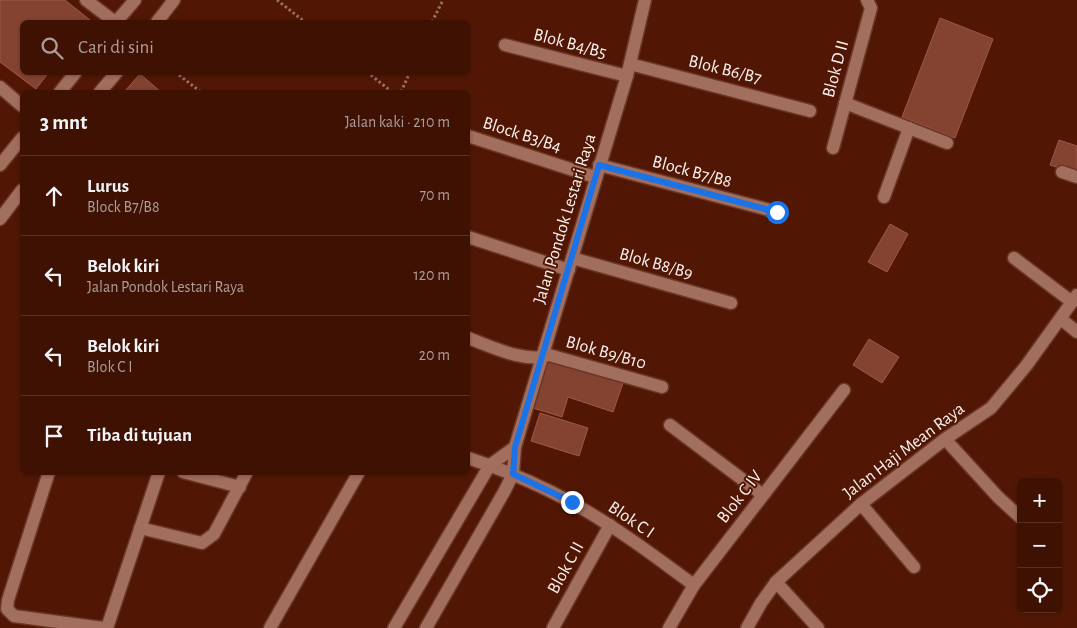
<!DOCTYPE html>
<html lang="id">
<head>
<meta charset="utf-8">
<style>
  body { margin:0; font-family:"Alegreya Sans",sans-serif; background:#491f12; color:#f1f3f6 }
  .controls { position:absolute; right:15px; bottom:15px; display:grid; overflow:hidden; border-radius:8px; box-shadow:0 1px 4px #0004 }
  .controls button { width:45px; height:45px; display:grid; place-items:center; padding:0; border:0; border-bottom:1px solid #573125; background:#3e1103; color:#f1f3f6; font:25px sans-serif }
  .stop { position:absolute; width:15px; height:15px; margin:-11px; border:4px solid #1a73e8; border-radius:50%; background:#fff }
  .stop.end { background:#1a73e8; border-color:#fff; box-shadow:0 1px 5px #0008 }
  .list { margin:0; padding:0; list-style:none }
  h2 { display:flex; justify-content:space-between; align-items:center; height:65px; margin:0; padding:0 20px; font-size:21px }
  h2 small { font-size:16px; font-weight:400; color:#ad9d9a }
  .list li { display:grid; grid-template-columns:32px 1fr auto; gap:15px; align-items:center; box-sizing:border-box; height:80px; padding:0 20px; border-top:1px solid #573125 }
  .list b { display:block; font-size:19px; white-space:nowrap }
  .list p { margin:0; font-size:16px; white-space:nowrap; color:#ad9d9a }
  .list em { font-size:16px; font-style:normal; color:#ad9d9a }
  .icon { flex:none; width:28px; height:28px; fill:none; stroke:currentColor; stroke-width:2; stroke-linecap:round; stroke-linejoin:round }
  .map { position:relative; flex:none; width:1077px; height:628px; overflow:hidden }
  .search { position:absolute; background:#3e1103; box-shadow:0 1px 4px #0004; left:20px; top:20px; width:450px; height:55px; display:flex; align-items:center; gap:12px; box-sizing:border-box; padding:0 18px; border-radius:8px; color:#ad9d9a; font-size:19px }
  .panel { position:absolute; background:#3e1103; box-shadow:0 1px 4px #0004; left:20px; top:90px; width:450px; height:385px; border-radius:8px }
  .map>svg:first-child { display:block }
  .building { fill:#834330; stroke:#9c5946 }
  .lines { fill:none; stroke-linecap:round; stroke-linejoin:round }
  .minor-casing { stroke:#6a3625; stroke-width:15 }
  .path { stroke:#977165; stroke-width:3; stroke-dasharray:2.5 2.5; stroke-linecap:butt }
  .minor { stroke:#a26e5e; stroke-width:12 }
  .route { stroke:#1a73e8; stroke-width:6 }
  .labels { text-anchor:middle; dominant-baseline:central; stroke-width:4; stroke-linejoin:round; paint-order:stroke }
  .street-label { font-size:18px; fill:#faf2f0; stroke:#521704 }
</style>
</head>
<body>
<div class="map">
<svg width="1077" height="628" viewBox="0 0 1077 628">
  <rect width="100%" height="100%" fill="#521704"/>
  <g class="building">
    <polygon points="0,0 65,0 90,20 88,22 22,22 22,72 49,72 36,89 0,62"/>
    <polygon points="940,18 993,39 955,138 902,117"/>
    <polygon points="140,74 161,92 124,92"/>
    <polygon points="1059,140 1077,146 1077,174 1050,165"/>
    <polygon points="890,224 908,234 887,272 868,262"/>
    <polygon points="869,339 899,357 882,383 853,365"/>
    <polygon points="549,359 623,383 613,412 568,397 562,417 533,408"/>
    <polygon points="540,413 588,428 579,456 531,441"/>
  </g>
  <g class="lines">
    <g class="minor-casing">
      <g id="minor">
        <polyline points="86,0 115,22"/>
        <polyline points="116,22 135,0"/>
        <polyline points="157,22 174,0"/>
        <polyline points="505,45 627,76"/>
        <polyline points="630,64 810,111"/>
        <polyline points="0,87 22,106"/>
        <polyline points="60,92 76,72"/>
        <polyline points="100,92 117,72"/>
        <polyline points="845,103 947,143"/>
        <polyline points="468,136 595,177"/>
        <polyline points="833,148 871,8 867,0"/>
        <polyline points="0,165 22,138"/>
        <polyline points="599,165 777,212"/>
        <polyline points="1062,172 1077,177"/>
        <polyline points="884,197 909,128"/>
        <polyline points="0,219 22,190"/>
        <polyline points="468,237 569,270"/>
        <polyline points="572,258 731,303"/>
        <polyline points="1014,258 1072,302"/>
        <polyline points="1061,319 1077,332"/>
        <path d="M468,338C490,346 526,364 549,355L662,387"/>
        <polyline points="670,425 763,495"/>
        <polyline points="945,439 998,497 1021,518"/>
        <path d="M468,458C517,474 565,496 609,525C638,543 666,565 694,585"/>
        <polyline points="49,472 8,600 7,609 14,616 103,628"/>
        <polyline points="183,472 240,487"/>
        <polyline points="861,504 914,567"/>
        <polyline points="140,528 202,543 214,534 247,472"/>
        <polyline points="776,582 818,628"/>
        <polyline points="107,628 159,472"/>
        <polyline points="270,628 359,472"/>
        <polyline points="394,628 490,465 515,447"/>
        <polyline points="426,628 504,492 513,474 515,447 627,76 645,0"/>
        <polyline points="553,628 610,525"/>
        <polyline points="669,628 694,585 844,390"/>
        <polyline points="747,628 761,603 776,582 861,504 945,439 991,408 1026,366 1077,295"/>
      </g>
    </g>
    <g class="path">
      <polyline points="277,0 305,22"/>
      <polyline points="432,22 443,0"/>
      <polyline points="175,72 201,92"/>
      <polyline points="367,72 392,92"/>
      <polyline points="401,92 410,72"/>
    </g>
    <use href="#minor" class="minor"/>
  </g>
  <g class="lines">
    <polyline class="route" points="572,502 513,474 515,447 599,165 777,212"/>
  </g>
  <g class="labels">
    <g class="street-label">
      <text transform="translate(570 44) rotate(15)">Blok B4/B5</text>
      <text transform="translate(836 69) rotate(-75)">Blok D II</text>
      <text transform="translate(725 70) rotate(14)">Blok B6/B7</text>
      <text transform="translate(522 135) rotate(18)">Block B3/B4</text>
      <text transform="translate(692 172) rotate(15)">Block B7/B8</text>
      <text transform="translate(565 219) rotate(-73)">Jalan Pondok Lestari Raya</text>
      <text transform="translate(656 264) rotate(16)">Blok B8/B9</text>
      <text transform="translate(606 353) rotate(16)">Blok B9/B10</text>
      <text transform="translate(904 451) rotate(-37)">Jalan Haji Mean Raya</text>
      <text transform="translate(740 497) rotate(-52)">Blok C IV</text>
      <text transform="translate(631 520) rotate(34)">Blok C I</text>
      <text transform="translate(566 568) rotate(-61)">Blok C II</text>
    </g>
  </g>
</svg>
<div class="controls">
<button>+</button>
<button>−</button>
<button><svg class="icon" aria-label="locate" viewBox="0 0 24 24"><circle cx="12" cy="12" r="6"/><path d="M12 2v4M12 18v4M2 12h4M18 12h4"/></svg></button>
</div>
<div class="stop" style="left:777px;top:212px"></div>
<div class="stop end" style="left:572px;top:502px"></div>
<div class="search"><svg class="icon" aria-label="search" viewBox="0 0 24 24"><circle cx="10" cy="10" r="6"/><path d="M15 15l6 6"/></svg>Cari di sini</div>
<section class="panel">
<h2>3 mnt<small>Jalan kaki · 210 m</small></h2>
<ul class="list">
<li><svg class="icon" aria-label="ahead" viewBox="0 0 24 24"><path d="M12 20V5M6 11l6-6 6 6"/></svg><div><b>Lurus</b><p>Block B7/B8</p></div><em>70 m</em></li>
<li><svg class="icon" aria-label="left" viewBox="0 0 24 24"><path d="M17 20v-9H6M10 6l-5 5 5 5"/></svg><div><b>Belok kiri</b><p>Jalan Pondok Lestari Raya</p></div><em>120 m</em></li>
<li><svg class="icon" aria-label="left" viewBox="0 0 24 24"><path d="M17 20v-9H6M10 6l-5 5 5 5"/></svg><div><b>Belok kiri</b><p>Blok C I</p></div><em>20 m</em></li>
<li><svg class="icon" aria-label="arrive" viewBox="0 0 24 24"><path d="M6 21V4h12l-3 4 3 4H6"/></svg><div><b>Tiba di tujuan</b></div></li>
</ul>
</section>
</div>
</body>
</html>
